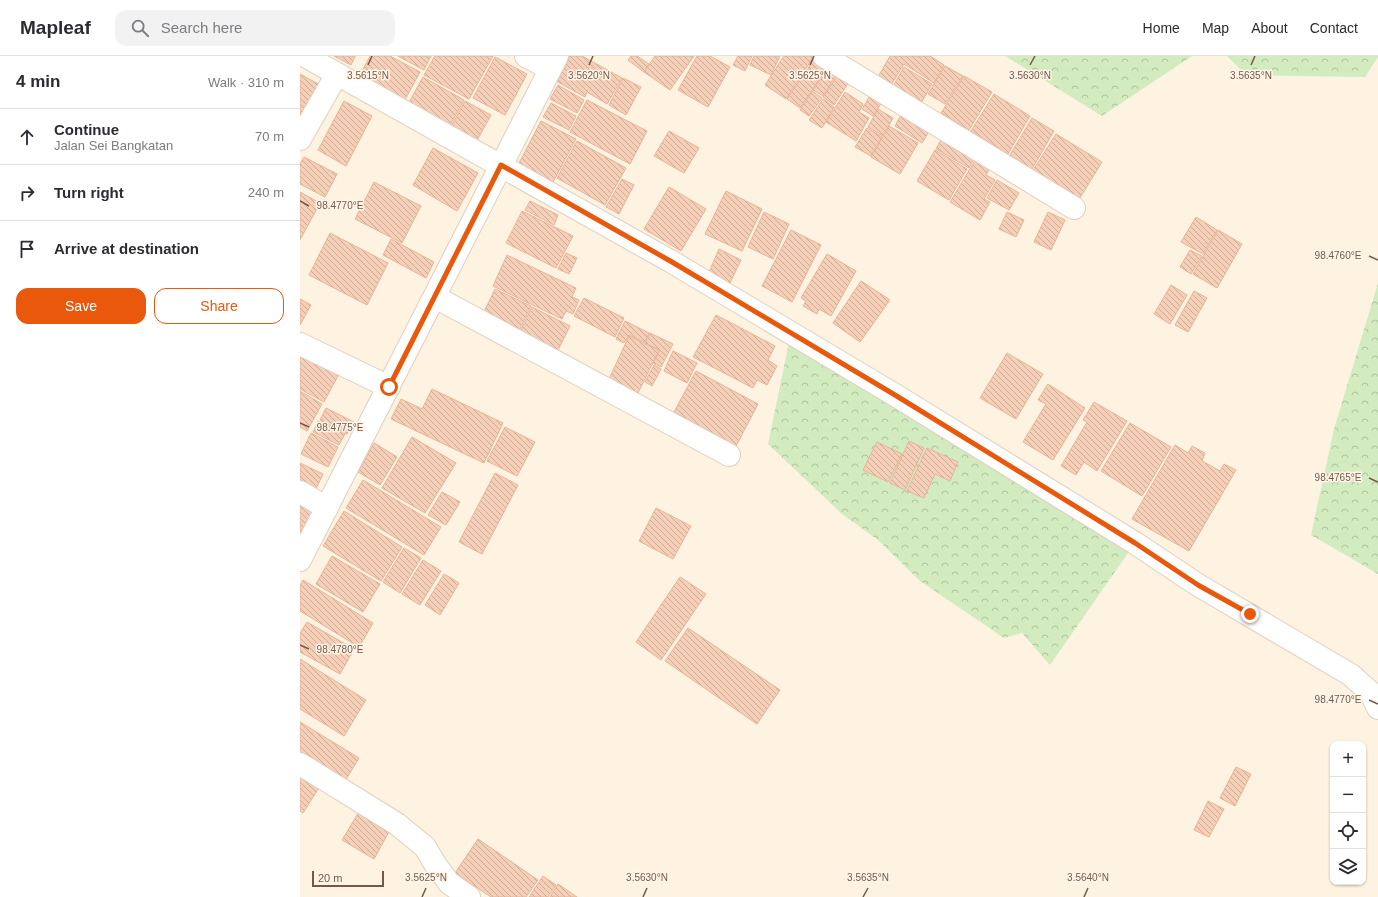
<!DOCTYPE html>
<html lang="en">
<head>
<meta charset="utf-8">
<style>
  body { margin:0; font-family:Arial,sans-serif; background:#f2f2f3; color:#2b2b33 }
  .controls { position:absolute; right:12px; bottom:12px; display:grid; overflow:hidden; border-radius:8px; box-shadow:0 1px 3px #0004 }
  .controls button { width:36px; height:36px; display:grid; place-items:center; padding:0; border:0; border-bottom:1px solid #e1e1e2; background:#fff; color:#2b2b33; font:20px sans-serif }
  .scale { position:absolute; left:12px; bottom:10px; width:72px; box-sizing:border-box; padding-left:4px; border:2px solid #775746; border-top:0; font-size:11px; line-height:14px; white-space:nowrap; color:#775746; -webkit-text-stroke:3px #fff6e9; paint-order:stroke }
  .stop { position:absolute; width:12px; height:12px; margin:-9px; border:3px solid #ea580c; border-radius:50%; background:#fff }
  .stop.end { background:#ea580c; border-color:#fff; box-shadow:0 1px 4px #0008 }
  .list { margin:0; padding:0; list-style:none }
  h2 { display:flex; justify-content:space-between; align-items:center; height:52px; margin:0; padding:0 16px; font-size:17px }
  h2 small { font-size:13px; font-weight:400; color:#7c7c81 }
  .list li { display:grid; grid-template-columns:26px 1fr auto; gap:12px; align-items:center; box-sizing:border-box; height:56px; padding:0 16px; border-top:1px solid #e1e1e2 }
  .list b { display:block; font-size:15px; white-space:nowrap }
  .list p { margin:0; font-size:13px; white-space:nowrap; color:#7c7c81 }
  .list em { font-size:13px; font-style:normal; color:#7c7c81 }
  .actions { display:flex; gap:8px; padding:12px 16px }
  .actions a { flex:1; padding:9px 0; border:1px solid #ea580c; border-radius:12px; text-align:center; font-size:14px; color:#ea580c }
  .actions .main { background:#ea580c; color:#fff }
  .icon { flex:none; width:22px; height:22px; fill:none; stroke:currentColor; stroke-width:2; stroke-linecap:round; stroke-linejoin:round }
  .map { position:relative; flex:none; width:1078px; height:841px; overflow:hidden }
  header { display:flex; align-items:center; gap:24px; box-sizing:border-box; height:56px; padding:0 20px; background:#fff; border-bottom:1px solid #e1e1e2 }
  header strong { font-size:19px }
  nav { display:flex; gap:22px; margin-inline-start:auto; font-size:14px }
  .search { width:280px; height:36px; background:#f2f2f3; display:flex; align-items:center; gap:10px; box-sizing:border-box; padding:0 14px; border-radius:12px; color:#7c7c81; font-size:15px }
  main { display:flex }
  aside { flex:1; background:#fff }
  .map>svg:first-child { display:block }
  .forest { fill:url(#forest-crowns) }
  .building { fill:url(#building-back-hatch); stroke:#e9b496 }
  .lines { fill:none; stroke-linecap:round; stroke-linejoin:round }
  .minor-casing { stroke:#e2cebc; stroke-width:24 }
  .minor { stroke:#fff; stroke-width:22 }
  .route { stroke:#ea580c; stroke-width:5 }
  .ticks { fill:none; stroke:#775746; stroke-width:1.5 }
  .ticks-label { font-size:10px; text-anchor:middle; fill:#775746; stroke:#fff6e9; stroke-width:3; stroke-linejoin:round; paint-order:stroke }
</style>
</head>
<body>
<header>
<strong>Mapleaf</strong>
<div class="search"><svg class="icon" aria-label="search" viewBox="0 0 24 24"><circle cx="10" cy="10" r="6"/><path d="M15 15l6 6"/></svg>Search here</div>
<nav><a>Home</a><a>Map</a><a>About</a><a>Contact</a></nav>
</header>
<main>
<aside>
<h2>4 min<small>Walk · 310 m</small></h2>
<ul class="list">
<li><svg class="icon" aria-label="ahead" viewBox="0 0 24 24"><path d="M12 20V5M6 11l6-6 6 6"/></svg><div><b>Continue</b><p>Jalan Sei Bangkatan</p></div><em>70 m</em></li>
<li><svg class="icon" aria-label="right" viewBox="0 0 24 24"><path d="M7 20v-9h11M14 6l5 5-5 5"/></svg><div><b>Turn right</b></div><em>240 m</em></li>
<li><svg class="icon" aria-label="arrive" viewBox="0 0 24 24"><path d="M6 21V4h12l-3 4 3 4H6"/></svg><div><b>Arrive at destination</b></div></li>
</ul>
<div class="actions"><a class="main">Save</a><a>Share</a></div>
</aside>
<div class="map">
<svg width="1078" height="841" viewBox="0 0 1078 841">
  <defs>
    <pattern id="forest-crowns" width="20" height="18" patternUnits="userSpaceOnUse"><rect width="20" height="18" fill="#d2ecbf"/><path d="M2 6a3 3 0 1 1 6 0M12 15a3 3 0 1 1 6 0" fill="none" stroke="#afc29d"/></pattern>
    <pattern id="building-back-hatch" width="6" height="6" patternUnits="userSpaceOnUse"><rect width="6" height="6" fill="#f5cfb7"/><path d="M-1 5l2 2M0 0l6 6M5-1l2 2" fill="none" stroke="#cbab97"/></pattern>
  </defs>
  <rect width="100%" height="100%" fill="#fef2e1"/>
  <g class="forest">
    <polygon points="705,0 892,0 802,60"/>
    <polygon points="927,0 1078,0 1078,1 1065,21 946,19"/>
    <polygon points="1078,227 1078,518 1011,479 1034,373"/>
    <polygon points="491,277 835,487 750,609 722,577 704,582 620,525 578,484 542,458 468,388"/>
  </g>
  <g class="building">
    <polygon points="34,0 55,0 51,9"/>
    <polygon points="70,0 90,0 120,16 102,49 57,25"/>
    <polygon points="98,0 131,0 124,14"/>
    <polygon points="135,0 193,0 169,43 124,19"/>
    <polygon points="270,0 282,0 322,22 307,48 287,36 285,41 256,25"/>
    <polygon points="331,0 337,0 349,8 344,16 328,4"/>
    <polygon points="355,0 394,0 370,34 344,16"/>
    <polygon points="397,0 410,0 430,11 408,51 378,34"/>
    <polygon points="438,0 452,0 445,15 433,9"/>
    <polygon points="454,0 480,0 471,19 450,9"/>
    <polygon points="484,0 514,0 486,43 465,29"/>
    <polygon points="516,0 539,15 523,40 513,34 522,21 508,12"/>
    <polygon points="590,0 630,0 644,9 634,27 604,8 591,29 578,21"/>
    <polygon points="195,1 227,18 205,59 173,42"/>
    <polygon points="645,10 663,20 645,48 628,38"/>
    <polygon points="604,11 632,28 621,47 593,30"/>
    <polygon points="507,13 521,21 500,52 487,43"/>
    <polygon points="0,18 20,29 0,66"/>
    <polygon points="538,19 549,26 534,49 523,41"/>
    <polygon points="664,20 692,36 669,74 641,57"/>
    <polygon points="123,21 164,44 148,73 107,50"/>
    <polygon points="323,22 341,31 326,59 309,49"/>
    <polygon points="258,29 284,44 277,57 250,43"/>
    <polygon points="512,35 522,42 509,60 500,54"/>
    <polygon points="545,36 563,48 559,56 569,62 556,85 526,66"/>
    <polygon points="571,38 582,46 573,60 562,53"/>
    <polygon points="694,38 730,60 708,98 671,75"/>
    <polygon points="523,43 534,51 522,72 509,64"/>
    <polygon points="287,44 347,75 330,108 270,76"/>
    <polygon points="44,45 72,60 46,110 18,94"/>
    <polygon points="165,45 191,59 174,90 148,76"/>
    <polygon points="251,47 276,60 269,74 243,61"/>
    <polygon points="578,53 593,62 583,80 568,71"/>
    <polygon points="602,57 630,74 622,87 595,70"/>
    <polygon points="732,62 754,75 732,113 710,99"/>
    <polygon points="241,65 276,83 253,126 218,109"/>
    <polygon points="589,70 618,87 600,118 571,101"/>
    <polygon points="567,72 582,81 571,100 555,91"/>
    <polygon points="369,75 399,92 384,117 354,100"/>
    <polygon points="756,78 802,106 778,145 732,116"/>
    <polygon points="642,82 675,101 669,112 636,93"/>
    <polygon points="277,85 326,112 305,149 257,122"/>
    <polygon points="133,92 178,117 157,155 113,129"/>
    <polygon points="635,94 667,113 649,144 617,125"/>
    <polygon points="4,101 37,118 25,141 0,128 0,108"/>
    <polygon points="676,103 690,112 686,119 695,124 684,143 690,146 680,164 650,146"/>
    <polygon points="322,123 334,129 319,158 306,151"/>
    <polygon points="697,124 719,137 709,154 687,142"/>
    <polygon points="74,126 121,150 102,187 55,163"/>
    <polygon points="369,131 406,153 381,195 344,173"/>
    <polygon points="426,135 462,153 442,195 405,178"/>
    <polygon points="0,136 20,147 0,184"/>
    <polygon points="230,145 258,159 254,169 225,154"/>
    <polygon points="222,155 273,180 256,212 206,187"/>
    <polygon points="464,156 489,168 473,203 448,191"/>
    <polygon points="707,156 724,164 716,181 699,173"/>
    <polygon points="748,156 765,164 751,194 734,186"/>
    <polygon points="896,161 917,174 903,198 881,186"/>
    <polygon points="491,174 521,189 492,246 462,230"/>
    <polygon points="918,174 942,188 917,232 893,218"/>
    <polygon points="30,177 88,207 67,249 9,219"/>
    <polygon points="91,183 134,206 126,222 83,199"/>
    <polygon points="419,193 441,204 430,227 409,216"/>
    <polygon points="890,194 902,200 891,218 880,211"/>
    <polygon points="266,197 277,202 269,218 258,213"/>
    <polygon points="527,198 556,215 531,260 519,253 517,258 503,250 506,245 501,242"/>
    <polygon points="207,199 276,232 272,241 279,244 273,258 266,255 262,263 193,230"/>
    <polygon points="561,225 590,244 560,286 533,267"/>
    <polygon points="871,229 887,239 870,268 854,258"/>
    <polygon points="195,233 231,250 216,281 180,264"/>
    <polygon points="894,235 907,242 888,276 875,269"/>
    <polygon points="284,242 324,262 315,281 274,260"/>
    <polygon points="0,243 11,249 0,269"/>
    <polygon points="232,251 270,270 255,300 217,282"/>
    <polygon points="416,259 475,290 468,304 477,310 467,329 457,324 453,332 393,301"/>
    <polygon points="325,265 349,277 345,286 329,279 324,287 316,283"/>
    <polygon points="350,277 373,288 361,311 353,307 360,294 345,287"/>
    <polygon points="329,280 359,294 338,337 309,323"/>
    <polygon points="373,295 397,307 387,327 364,315"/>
    <polygon points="0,296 39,318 24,346 0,333"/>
    <polygon points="707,297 743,318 716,363 680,342"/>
    <polygon points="354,309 361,313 352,330 345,326"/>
    <polygon points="396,315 458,348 436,390 374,356"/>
    <polygon points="748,328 785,352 753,404 723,386 746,348 738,344"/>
    <polygon points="132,333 203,367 184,407 91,363 101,343 122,353"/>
    <polygon points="0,335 22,348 7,375 0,371"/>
    <polygon points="794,346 827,365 797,415 784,406 776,419 761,410 787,366 783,364"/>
    <polygon points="26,352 54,366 47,378 20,364"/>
    <polygon points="18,365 45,378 39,389 13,376"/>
    <polygon points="830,367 871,391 842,440 801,415"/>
    <polygon points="205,371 235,386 217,420 187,405"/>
    <polygon points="11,377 38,391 28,411 1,398"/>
    <polygon points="112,381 156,407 125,457 82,432"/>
    <polygon points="609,385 624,392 605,434 590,427"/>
    <polygon points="577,386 602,398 588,426 563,414"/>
    <polygon points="74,387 97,401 80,429 58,416"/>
    <polygon points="875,389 888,397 892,390 905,397 902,405 920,415 924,408 936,414 889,495 832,463"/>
    <polygon points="627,392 658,406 650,425 635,418 624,442 607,435"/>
    <polygon points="0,407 23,418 13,439 0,433"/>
    <polygon points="195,417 218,429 182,498 159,486"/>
    <polygon points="63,424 141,471 124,499 46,452"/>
    <polygon points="142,436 160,446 146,469 128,459"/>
    <polygon points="0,441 20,451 5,478 0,476"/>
    <polygon points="356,452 391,470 373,503 339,485"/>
    <polygon points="44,455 102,491 81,525 23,490"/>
    <polygon points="104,492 121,502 100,537 83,526"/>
    <polygon points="32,500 80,528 63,556 16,528"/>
    <polygon points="123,504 141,515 120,549 102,538"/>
    <polygon points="144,518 159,527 140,559 125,549"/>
    <polygon points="380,521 406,538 361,604 336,586"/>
    <polygon points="3,524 73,567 59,591 0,555 0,529"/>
    <polygon points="7,566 54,593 40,618 0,596 0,577"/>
    <polygon points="388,572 480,634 457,668 365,605"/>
    <polygon points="0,603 66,644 44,680 0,653"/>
    <polygon points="0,666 59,702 42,730 0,705"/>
    <polygon points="936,711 951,718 935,750 920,742"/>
    <polygon points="0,714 22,727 3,757 0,755"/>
    <polygon points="908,745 924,753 909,781 894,774"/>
    <polygon points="60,754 91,772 74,803 42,784"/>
    <polygon points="178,783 238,824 226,841 191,841 155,817"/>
    <polygon points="243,820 256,829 248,841 229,841"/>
    <polygon points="258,828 277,841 250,841"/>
  </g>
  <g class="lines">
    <g class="minor-casing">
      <g id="minor">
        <polyline points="5,0 372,206 595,339 835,487 898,529 1051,619 1071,637 1078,652"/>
        <polyline points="226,0 250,13"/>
        <polyline points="524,0 774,152"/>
        <polyline points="0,83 37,18"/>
        <polyline points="135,241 429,399"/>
        <polyline points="0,288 89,331"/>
        <polyline points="0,436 27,452"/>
        <polyline points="0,504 257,0"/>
        <polyline points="0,708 97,768 125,791 135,808 149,827 169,841"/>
      </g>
    </g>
    <use href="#minor" class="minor"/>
  </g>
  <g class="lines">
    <polyline class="route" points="89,331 201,109 372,206 595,339 835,487 898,529 950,558"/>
  </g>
  <path class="ticks" d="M68,9L72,0M289,9L293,0M510,9L514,0M730,9L735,0M951,9L955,0M0,145L9,150M1069,200L1078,204M0,367L9,371M1069,422L1078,426M0,589L9,593M1069,644L1078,648M122,841L126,832M343,841L347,832M563,841L568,832M784,841L788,832"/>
  <g class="ticks-label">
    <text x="68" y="23">3.5615°N</text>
    <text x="289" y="23">3.5620°N</text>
    <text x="510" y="23">3.5625°N</text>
    <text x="730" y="23">3.5630°N</text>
    <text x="951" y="23">3.5635°N</text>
    <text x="40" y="153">98.4770°E</text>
    <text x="1038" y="203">98.4760°E</text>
    <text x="40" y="375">98.4775°E</text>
    <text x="1038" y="425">98.4765°E</text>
    <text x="40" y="597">98.4780°E</text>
    <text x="1038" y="647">98.4770°E</text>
    <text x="788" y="825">3.5640°N</text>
    <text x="126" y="825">3.5625°N</text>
    <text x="347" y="825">3.5630°N</text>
    <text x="568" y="825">3.5635°N</text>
  </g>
</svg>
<div class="controls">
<button>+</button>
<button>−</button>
<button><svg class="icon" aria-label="locate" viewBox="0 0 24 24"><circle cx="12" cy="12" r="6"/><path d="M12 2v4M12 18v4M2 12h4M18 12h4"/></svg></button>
<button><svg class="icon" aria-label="layers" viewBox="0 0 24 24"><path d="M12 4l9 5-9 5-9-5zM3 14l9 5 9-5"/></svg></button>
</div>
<div class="scale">20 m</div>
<div class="stop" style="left:89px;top:331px"></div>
<div class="stop end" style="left:950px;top:558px"></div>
</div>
</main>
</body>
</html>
